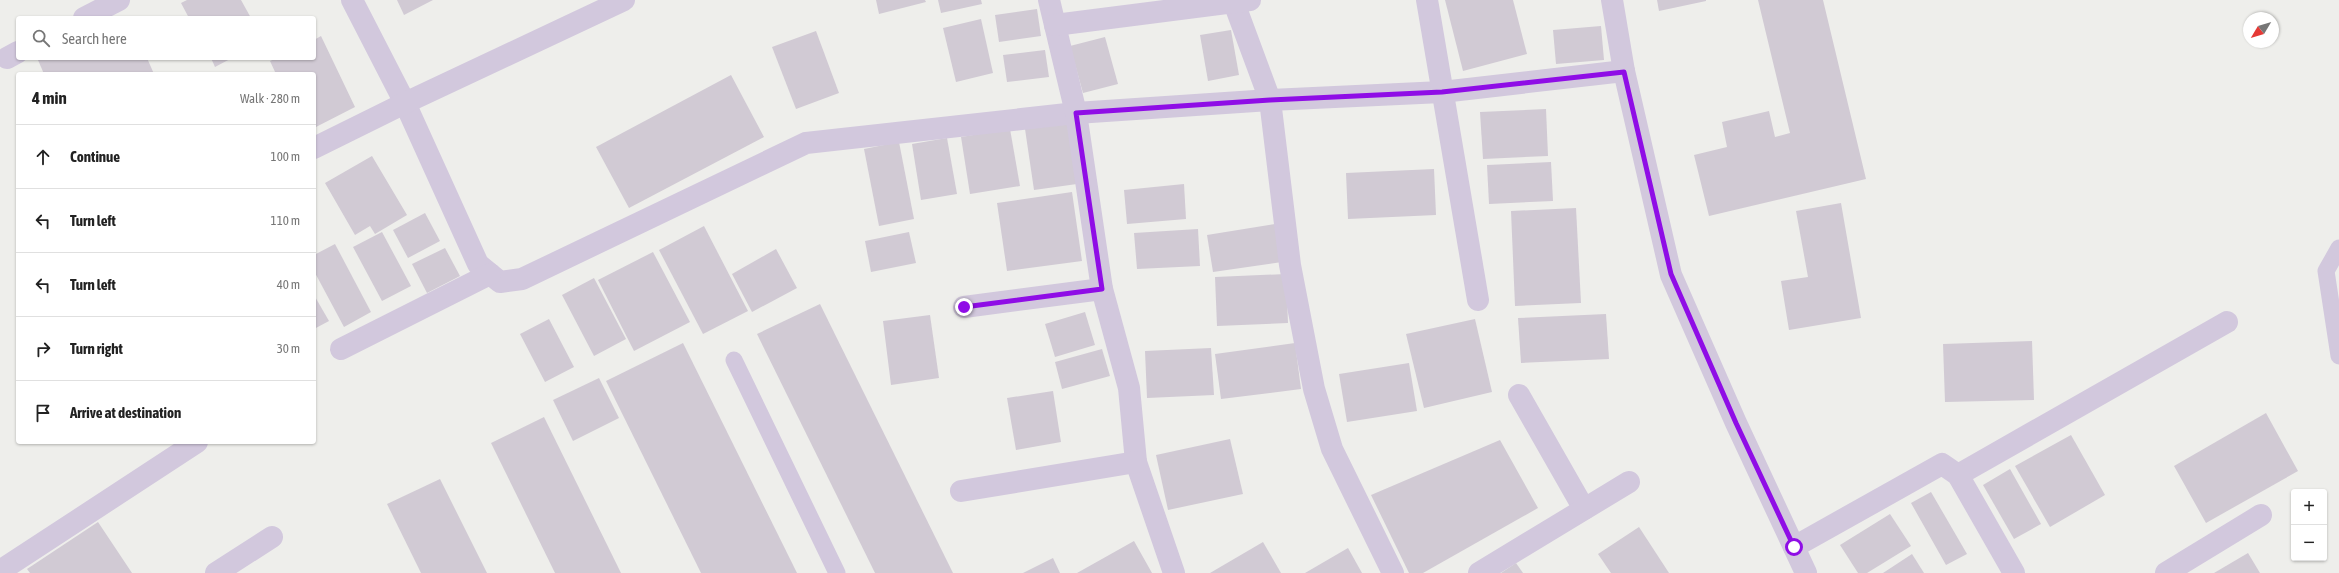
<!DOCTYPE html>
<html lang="en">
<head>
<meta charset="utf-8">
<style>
  body { margin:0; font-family:"Asap Condensed",sans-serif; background:#f6f6f6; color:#222 }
  .controls { position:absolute; right:12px; bottom:12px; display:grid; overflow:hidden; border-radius:4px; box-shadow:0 1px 3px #0004 }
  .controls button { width:36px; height:36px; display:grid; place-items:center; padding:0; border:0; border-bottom:1px solid #e0e0e0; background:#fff; color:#222; font:20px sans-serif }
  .compass { position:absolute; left:2243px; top:12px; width:36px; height:36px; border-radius:50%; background:#fff; box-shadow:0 1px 3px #0004; rotate:232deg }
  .stop { position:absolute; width:12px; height:12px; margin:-9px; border:3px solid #8f0de6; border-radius:50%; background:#fff }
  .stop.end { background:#8f0de6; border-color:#fff; box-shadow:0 1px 4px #0008 }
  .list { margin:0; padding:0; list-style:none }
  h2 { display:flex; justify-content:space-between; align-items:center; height:52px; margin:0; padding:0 16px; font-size:17px }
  h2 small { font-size:13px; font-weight:400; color:#767676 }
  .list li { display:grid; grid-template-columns:26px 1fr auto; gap:12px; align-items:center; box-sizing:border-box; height:64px; padding:0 16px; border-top:1px solid #e0e0e0 }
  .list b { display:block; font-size:15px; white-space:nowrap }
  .list em { font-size:13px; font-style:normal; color:#767676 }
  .icon { flex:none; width:22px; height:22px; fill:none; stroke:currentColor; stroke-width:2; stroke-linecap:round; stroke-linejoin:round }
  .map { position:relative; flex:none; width:2339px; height:573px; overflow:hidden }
  .search { position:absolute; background:#fff; box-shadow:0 1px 3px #0004; left:16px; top:16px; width:300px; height:44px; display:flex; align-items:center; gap:10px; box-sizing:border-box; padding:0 14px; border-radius:4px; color:#767676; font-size:15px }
  .panel { position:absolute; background:#fff; box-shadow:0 1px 3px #0004; left:16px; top:72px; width:300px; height:372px; border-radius:4px }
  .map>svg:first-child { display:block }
  .building { fill:#d1cad4 }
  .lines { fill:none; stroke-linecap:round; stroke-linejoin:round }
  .service { stroke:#d2c8dd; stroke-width:17 }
  .minor { stroke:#d2c8dd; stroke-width:22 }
  .route { stroke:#8f0de6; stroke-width:5 }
</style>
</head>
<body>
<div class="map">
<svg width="2339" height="573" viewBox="0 0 2339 573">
  <rect width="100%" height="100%" fill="#eeeeeb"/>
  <g class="building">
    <polygon points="187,0 241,0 251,18 189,18 181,3"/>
    <polygon points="397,0 433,0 404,15"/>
    <polygon points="876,0 925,0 926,2 879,14"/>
    <polygon points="938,0 981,0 982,4 941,13"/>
    <polygon points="1445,0 1513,0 1527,54 1463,71"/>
    <polygon points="1657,0 1706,0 1706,1 1659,11"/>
    <polygon points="1758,0 1823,0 1866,179 1709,216 1694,155 1727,147 1722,122 1769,111 1775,137 1790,133"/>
    <polygon points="1037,9 1041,36 999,42 995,15"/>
    <polygon points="981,19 993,73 956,82 943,28"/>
    <polygon points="1601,26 1604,60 1556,64 1553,30"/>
    <polygon points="1231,30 1239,75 1208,81 1200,35"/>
    <polygon points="816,31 839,93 796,109 772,47"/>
    <polygon points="321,36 355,107 314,128 314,74 276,74 270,61 277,58 314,58 314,40"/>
    <polygon points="1105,37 1118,84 1083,93 1070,46"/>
    <polygon points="1045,50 1049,77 1007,82 1003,55"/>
    <polygon points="44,58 147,58 154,74 44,74 38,60"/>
    <polygon points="211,58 232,58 215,67"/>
    <polygon points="731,75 764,137 629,208 596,147"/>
    <polygon points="1546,109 1548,156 1483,159 1480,112"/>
    <polygon points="1069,123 1077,184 1034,190 1025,129"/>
    <polygon points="1010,129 1020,186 970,194 961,137"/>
    <polygon points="947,138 957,194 921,200 912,144"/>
    <polygon points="899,142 914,219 879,226 864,149"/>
    <polygon points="372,156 407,215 375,234 370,226 355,235 325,183"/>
    <polygon points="1551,162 1553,201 1489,204 1487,165"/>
    <polygon points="1434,169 1436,215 1348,219 1346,173"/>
    <polygon points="1184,184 1186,219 1127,224 1124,190"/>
    <polygon points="1072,192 1082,261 1007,271 997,203"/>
    <polygon points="1841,203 1861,318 1789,330 1781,281 1808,277 1796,211"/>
    <polygon points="1576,208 1581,303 1515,306 1511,211"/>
    <polygon points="425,213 440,241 408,258 393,230"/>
    <polygon points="1275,224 1282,262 1213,272 1207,235"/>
    <polygon points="704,226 748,311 703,334 659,250"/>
    <polygon points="1198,229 1200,266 1137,269 1134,233"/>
    <polygon points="382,232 411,286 382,301 353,247"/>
    <polygon points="909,232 916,263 871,272 865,241"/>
    <polygon points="335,244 371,312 344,327 314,271 314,255"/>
    <polygon points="445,248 460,276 427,293 412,264"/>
    <polygon points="776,249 797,288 752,312 732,274"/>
    <polygon points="653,252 690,322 634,351 598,280"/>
    <polygon points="1286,274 1288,323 1217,326 1215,277"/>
    <polygon points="594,278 626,339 594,356 562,295"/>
    <polygon points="314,295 329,321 314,329"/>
    <polygon points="820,304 953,573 875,573 757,334"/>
    <polygon points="1085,312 1095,345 1055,357 1045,324"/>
    <polygon points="1606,314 1609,359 1521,363 1518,318"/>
    <polygon points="930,315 939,378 891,385 883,321"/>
    <polygon points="549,319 574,367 545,382 520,334"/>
    <polygon points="1475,319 1492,392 1424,408 1406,334"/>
    <polygon points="2032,341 2034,400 1945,402 1943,344"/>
    <polygon points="683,343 797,573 701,573 606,381"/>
    <polygon points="1295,343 1301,389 1221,399 1215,354"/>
    <polygon points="1211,348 1214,395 1147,398 1145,351"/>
    <polygon points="1102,349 1110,376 1062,389 1055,362"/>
    <polygon points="1409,363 1417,411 1347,422 1339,374"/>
    <polygon points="599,378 619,418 573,441 553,400"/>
    <polygon points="1053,391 1061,442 1016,450 1007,398"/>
    <polygon points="2266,413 2298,471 2206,523 2174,466"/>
    <polygon points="544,417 621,573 555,573 491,443"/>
    <polygon points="2071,435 2105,495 2050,527 2015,466"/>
    <polygon points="1230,439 1243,494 1168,510 1156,455"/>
    <polygon points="1500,440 1538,508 1423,573 1409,573 1371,495"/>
    <polygon points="2010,469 2041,524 2014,539 1983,485"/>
    <polygon points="440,479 487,573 421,573 387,504"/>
    <polygon points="1931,492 1967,554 1946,565 1911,503"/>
    <polygon points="1890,514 1911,546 1867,573 1858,573 1840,545"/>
    <polygon points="98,522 132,573 30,573 27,569"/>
    <polygon points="1639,527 1669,573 1611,573 1598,554"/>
    <polygon points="1134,541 1152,573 1077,573"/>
    <polygon points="1263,542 1281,573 1210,573"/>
    <polygon points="1348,548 1362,573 1305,573"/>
    <polygon points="2248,553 2260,573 2214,573"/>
    <polygon points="1912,554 1924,573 1883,573"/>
    <polygon points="1053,558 1060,573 1023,573"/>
    <polygon points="1516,563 1523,573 1501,573"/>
  </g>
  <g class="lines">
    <g class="service">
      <polyline points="2339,248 2326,271 2339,356"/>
      <polyline points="734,360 837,573"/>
    </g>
    <g class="minor">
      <polyline points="352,0 405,103 478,264 500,282 522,279 806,143 1076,113 1270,100 1442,92 1624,71"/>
      <polyline points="1049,0 1076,113 1102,289 1129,388 1136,462 1174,573"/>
      <polyline points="1233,0 1270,100 1290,265 1314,389 1332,449 1393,573"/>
      <polyline points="1427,0 1478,300"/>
      <polyline points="1612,0 1624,71 1671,275 1736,423 1806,573"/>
      <polyline points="84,18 119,0"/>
      <polyline points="1055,25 1250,0"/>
      <polyline points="7,58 18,52"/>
      <polyline points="314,148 405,103 624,0"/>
      <polyline points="964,307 1102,289"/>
      <polyline points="341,349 490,274"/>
      <polyline points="1519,395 1584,509"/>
      <polyline points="1958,475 2227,322"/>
      <polyline points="961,491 1136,462"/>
      <polyline points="1794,547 1942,464 1958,475 2014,573"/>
      <polyline points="0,571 197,442"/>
      <polyline points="216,573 272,537"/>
      <polyline points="1479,573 1629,482"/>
      <polyline points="2166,573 2261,515"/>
    </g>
  </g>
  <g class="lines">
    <polyline class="route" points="964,307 1102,289 1076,113 1270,100 1442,92 1624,72 1671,274 1736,423 1794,547"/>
  </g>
</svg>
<div class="controls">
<button>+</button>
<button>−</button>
</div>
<svg class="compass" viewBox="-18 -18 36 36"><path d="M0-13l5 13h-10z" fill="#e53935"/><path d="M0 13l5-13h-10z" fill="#767676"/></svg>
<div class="stop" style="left:1794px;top:547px"></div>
<div class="stop end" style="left:964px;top:307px"></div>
<div class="search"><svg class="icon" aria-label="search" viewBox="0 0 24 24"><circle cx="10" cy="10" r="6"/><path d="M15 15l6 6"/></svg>Search here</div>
<section class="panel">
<h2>4 min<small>Walk · 280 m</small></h2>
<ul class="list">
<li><svg class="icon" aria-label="ahead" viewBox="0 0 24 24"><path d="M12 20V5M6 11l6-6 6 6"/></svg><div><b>Continue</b></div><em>100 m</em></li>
<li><svg class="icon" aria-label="left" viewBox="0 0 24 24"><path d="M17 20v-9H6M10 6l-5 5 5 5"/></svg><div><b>Turn left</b></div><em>110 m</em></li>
<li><svg class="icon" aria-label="left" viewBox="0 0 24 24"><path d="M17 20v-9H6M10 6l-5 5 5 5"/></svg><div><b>Turn left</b></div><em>40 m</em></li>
<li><svg class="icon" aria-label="right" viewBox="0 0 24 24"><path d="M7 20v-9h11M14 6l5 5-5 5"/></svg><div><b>Turn right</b></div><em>30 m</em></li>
<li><svg class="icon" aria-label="arrive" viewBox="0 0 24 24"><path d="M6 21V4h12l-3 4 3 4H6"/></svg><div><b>Arrive at destination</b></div></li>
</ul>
</section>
</div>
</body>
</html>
